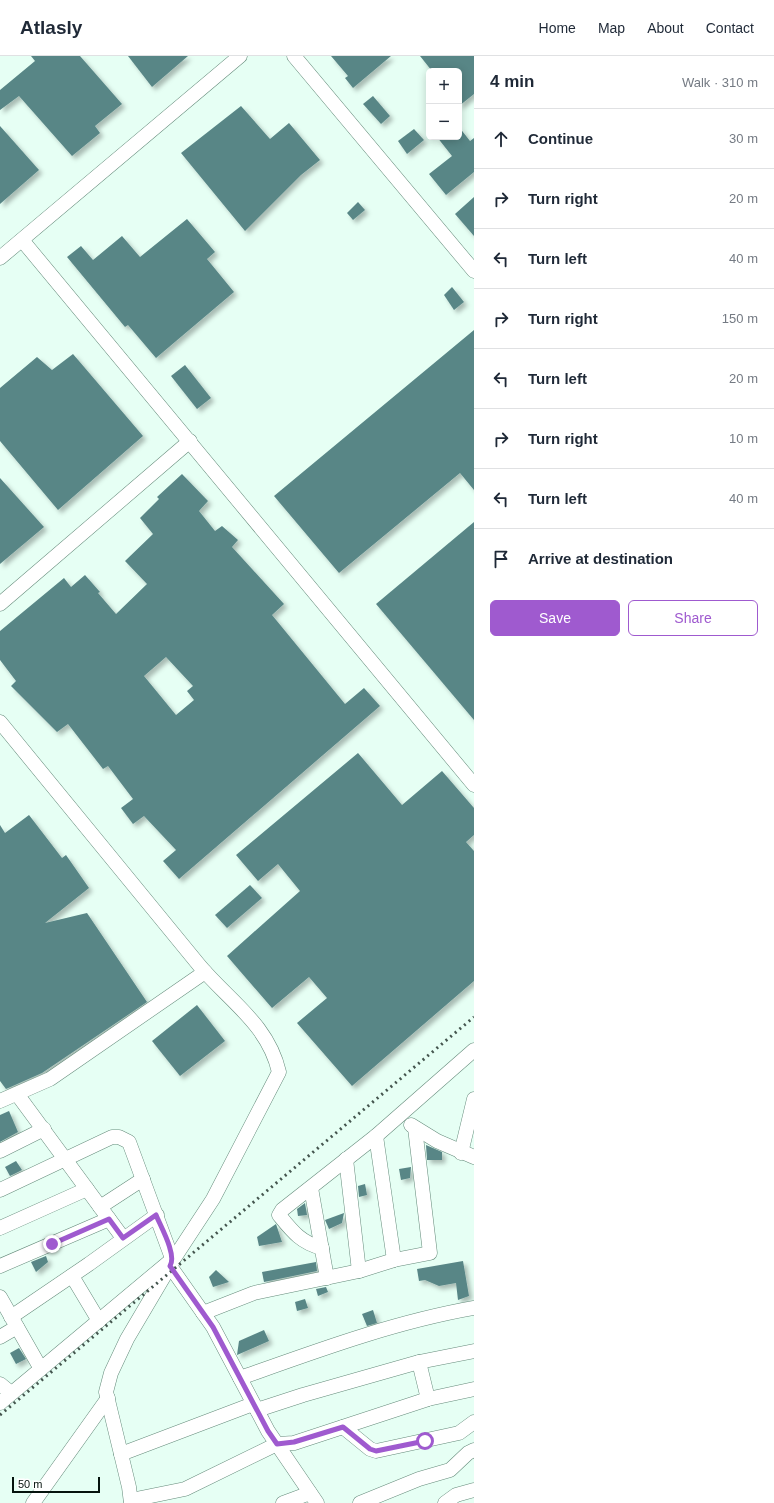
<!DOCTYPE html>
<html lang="en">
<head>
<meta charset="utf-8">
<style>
  body { margin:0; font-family:Helvetica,sans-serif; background:#f6f6f7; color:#1f2937 }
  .controls { position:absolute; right:12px; top:12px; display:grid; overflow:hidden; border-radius:6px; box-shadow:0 2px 10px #0003 }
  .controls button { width:36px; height:36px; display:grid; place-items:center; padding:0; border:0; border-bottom:1px solid #e0e1e3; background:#fff; color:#1f2937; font:20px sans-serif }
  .scale { position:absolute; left:12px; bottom:10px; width:88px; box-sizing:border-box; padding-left:4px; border:2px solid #05130d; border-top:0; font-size:11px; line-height:14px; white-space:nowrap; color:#05130d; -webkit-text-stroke:3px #fff; paint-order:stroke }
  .stop { position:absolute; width:12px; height:12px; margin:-9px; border:3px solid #9f5acf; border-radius:50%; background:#fff }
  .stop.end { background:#9f5acf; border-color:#fff; box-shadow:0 1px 4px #0008 }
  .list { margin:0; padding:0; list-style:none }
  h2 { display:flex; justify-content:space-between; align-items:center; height:52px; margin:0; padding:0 16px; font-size:17px }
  h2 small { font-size:13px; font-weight:400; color:#747a83 }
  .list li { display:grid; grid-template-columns:26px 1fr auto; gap:12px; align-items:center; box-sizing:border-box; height:60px; padding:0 16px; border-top:1px solid #e0e1e3 }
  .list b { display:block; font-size:15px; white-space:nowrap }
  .list em { font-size:13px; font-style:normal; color:#747a83 }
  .actions { display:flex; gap:8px; padding:12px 16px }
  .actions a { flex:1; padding:9px 0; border:1px solid #9f5acf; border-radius:6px; text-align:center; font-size:14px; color:#9f5acf }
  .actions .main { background:#9f5acf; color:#fff }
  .icon { flex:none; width:22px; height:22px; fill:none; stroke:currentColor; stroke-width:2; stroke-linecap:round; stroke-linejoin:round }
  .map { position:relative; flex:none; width:474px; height:1447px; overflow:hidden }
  header { display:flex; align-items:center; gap:24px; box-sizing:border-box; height:56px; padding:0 20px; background:#fff; border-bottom:1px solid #e0e1e3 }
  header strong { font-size:19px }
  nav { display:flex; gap:22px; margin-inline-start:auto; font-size:14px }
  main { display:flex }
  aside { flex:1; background:#fff }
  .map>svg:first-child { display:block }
  .building { fill:#598686; fill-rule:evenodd; filter:url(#shadow) }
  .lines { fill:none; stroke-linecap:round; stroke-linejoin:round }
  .minor-casing { stroke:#658b7b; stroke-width:15 }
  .minor { stroke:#fff; stroke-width:14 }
  .rail { stroke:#44554e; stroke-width:3; stroke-dasharray:2 4; stroke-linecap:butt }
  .route { stroke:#9f5acf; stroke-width:5 }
</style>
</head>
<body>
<header>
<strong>Atlasly</strong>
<nav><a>Home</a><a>Map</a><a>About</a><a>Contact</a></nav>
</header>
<main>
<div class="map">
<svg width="474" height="1447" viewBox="0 0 474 1447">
  <defs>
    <filter id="shadow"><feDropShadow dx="3.5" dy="3.5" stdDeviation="2" flood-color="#0004"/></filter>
  </defs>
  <rect width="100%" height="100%" fill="#e6fff4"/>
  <g class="building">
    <polygon points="31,0 80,0 122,48 95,70 100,77 72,100 19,40 0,54 0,34 35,5"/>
    <polygon points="128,0 188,0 152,31"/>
    <polygon points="331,0 391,0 353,32 345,22 348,20"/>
    <polygon points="420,0 474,0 474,38 459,50 459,15 432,15"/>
    <polygon points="373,40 390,60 381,68 363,48"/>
    <polygon points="241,50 270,83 289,67 320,104 301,119 245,175 181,97"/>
    <polygon points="0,70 39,114 0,148"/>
    <polygon points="459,71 470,85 474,82 474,116 446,139 429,118 452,100 437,81 459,81"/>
    <polygon points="414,73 424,84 407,98 398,85"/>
    <polygon points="474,141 474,180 455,158"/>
    <polygon points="358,146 365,154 353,164 347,157"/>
    <polygon points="187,163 215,196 207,203 234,236 156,302 128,269 125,271 67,201 81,190 93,204 122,180 140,201"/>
    <polygon points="452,231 464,246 454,254 444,239"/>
    <polygon points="474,274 474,434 460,417 339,517 274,440"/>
    <polygon points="73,298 143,380 58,454 0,385 0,332 37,301 52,314"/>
    <polygon points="185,309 211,342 197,353 171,320"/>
    <path d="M182,418L208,445L199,455L215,475L222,470L238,484L232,491L284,548L272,559L345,648L364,632L380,650L179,823L163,805L176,794L144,760L133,768L121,752L133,743L108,710L103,713L68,668L57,676L11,630L16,625L0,604V575L64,522L71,531L85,519L100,536L98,537L116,558L147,528L125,505L153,478L140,462L159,443L157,441ZM166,601L193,630L187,635L194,644L176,659L144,620Z"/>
    <polygon points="0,422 44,471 0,508"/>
    <polygon points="474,466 474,664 376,548"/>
    <polygon points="358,697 402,749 442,715 474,752 474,779 466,786 474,795 474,925 352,1030 297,967 327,942 309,921 272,952 227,900 300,835 278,808 258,825 236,799"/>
    <polygon points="29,759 62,802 66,799 89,832 45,867 87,857 147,946 42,1017 6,1033 0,1025 0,769 5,777"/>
    <polygon points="250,829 262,842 227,872 215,859"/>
    <polygon points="197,949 225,985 180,1020 152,985"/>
    <polygon points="9,1055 18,1076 0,1086 0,1059"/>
    <polygon points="426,1089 442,1096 442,1104 427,1104"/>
    <polygon points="16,1105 22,1114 10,1120 5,1111"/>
    <polygon points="411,1111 410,1122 401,1124 399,1113"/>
    <polygon points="365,1128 367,1139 359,1141 358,1130"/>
    <polygon points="305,1147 307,1159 298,1160 297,1153"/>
    <polygon points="344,1157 342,1167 329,1173 325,1164"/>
    <polygon points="276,1168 282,1186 259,1190 257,1181"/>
    <polygon points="46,1200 48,1206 36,1216 31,1206"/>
    <polygon points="463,1205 469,1240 458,1244 456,1227 439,1230 425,1224 419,1225 417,1213"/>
    <polygon points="316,1206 317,1215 264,1226 262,1216"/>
    <polygon points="216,1214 229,1226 213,1231 209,1221"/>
    <polygon points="326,1231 328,1236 318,1240 316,1233"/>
    <polygon points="305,1243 308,1252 297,1255 295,1246"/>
    <polygon points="373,1254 377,1267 367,1270 362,1258"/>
    <polygon points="264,1274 269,1285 237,1299 239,1285"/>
    <polygon points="19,1292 26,1303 16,1308 10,1297"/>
  </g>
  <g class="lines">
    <g class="minor-casing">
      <g id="minor">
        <polyline points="294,0 474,215"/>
        <polyline points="22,184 474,729"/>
        <polyline points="0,202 240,0"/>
        <polyline points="0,548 190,385"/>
        <path d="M0,666C66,747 133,828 199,909C229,945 268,968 279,1016L213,1143L175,1201L0,1347"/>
        <polyline points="17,1038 123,1182"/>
        <polyline points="0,1045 50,1023 205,916"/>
        <polyline points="411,1069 437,1085 474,1101"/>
        <polyline points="376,1080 394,1204"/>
        <polyline points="0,1095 44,1073"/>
        <polyline points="461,1097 474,1043"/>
        <polyline points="346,1103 359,1215"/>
        <polyline points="311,1132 327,1222"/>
        <polyline points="0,1134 112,1081 119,1081 129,1086 173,1205 127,1283 111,1317 106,1336 129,1431 131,1447"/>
        <polyline points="100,1151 143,1123"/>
        <polyline points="0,1172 87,1133"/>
        <path d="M322,1192C301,1187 292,1175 279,1159L282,1154L376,1080L474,994"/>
        <polyline points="0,1210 109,1163"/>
        <polyline points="170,1210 213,1271 268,1375 317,1447"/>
        <polyline points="72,1220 99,1265"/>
        <polyline points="0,1241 41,1313"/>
        <polyline points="203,1257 254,1237 359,1215 394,1204 430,1197 415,1072"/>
        <polyline points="11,1261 89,1208 157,1159"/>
        <polyline points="0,1281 17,1271"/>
        <polyline points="419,1306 428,1343"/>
        <path d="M240,1322C316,1295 394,1266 474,1252"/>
        <polyline points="0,1328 11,1337"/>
        <polyline points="257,1354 303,1339 419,1306 474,1295"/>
        <polyline points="343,1371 370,1393 376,1395 459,1377 474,1366"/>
        <polyline points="121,1398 253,1348"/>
        <polyline points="131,1444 185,1433 277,1388 294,1387 428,1343 474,1333"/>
        <polyline points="33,1447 108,1342"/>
        <polyline points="283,1447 310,1437"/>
        <polyline points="360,1447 419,1423 450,1414 468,1397 474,1394"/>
        <polyline points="445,1447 456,1439 474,1434"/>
      </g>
    </g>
    <use href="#minor" class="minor"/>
    <polyline class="rail" points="0,1359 474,961"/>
  </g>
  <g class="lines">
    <path class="route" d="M52,1188L109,1163L123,1182L156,1159C161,1171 177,1199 170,1210L213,1271L268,1375L277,1388L294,1386L343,1371L370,1393L376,1395L425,1385"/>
  </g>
</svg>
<div class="controls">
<button>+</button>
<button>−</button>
</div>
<div class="scale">50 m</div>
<div class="stop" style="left:425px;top:1385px"></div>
<div class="stop end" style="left:52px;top:1188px"></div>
</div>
<aside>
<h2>4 min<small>Walk · 310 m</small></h2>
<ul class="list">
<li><svg class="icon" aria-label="ahead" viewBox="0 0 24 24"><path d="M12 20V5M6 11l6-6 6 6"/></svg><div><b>Continue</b></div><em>30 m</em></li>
<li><svg class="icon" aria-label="right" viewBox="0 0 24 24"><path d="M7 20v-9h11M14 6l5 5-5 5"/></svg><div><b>Turn right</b></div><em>20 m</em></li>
<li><svg class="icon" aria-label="left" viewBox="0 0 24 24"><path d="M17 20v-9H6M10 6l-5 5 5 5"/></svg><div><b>Turn left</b></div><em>40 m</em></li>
<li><svg class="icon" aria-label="right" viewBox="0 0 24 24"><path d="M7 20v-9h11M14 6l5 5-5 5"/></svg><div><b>Turn right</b></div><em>150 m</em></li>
<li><svg class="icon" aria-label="left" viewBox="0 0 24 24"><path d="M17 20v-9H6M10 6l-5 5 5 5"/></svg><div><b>Turn left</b></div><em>20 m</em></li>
<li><svg class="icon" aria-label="right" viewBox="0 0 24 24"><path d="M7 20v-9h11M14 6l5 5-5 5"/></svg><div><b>Turn right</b></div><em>10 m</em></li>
<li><svg class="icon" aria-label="left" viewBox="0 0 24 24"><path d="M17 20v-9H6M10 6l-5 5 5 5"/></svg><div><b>Turn left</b></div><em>40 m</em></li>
<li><svg class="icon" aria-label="arrive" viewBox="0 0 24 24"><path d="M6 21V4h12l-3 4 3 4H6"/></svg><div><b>Arrive at destination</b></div></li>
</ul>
<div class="actions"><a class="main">Save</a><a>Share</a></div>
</aside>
</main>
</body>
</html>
